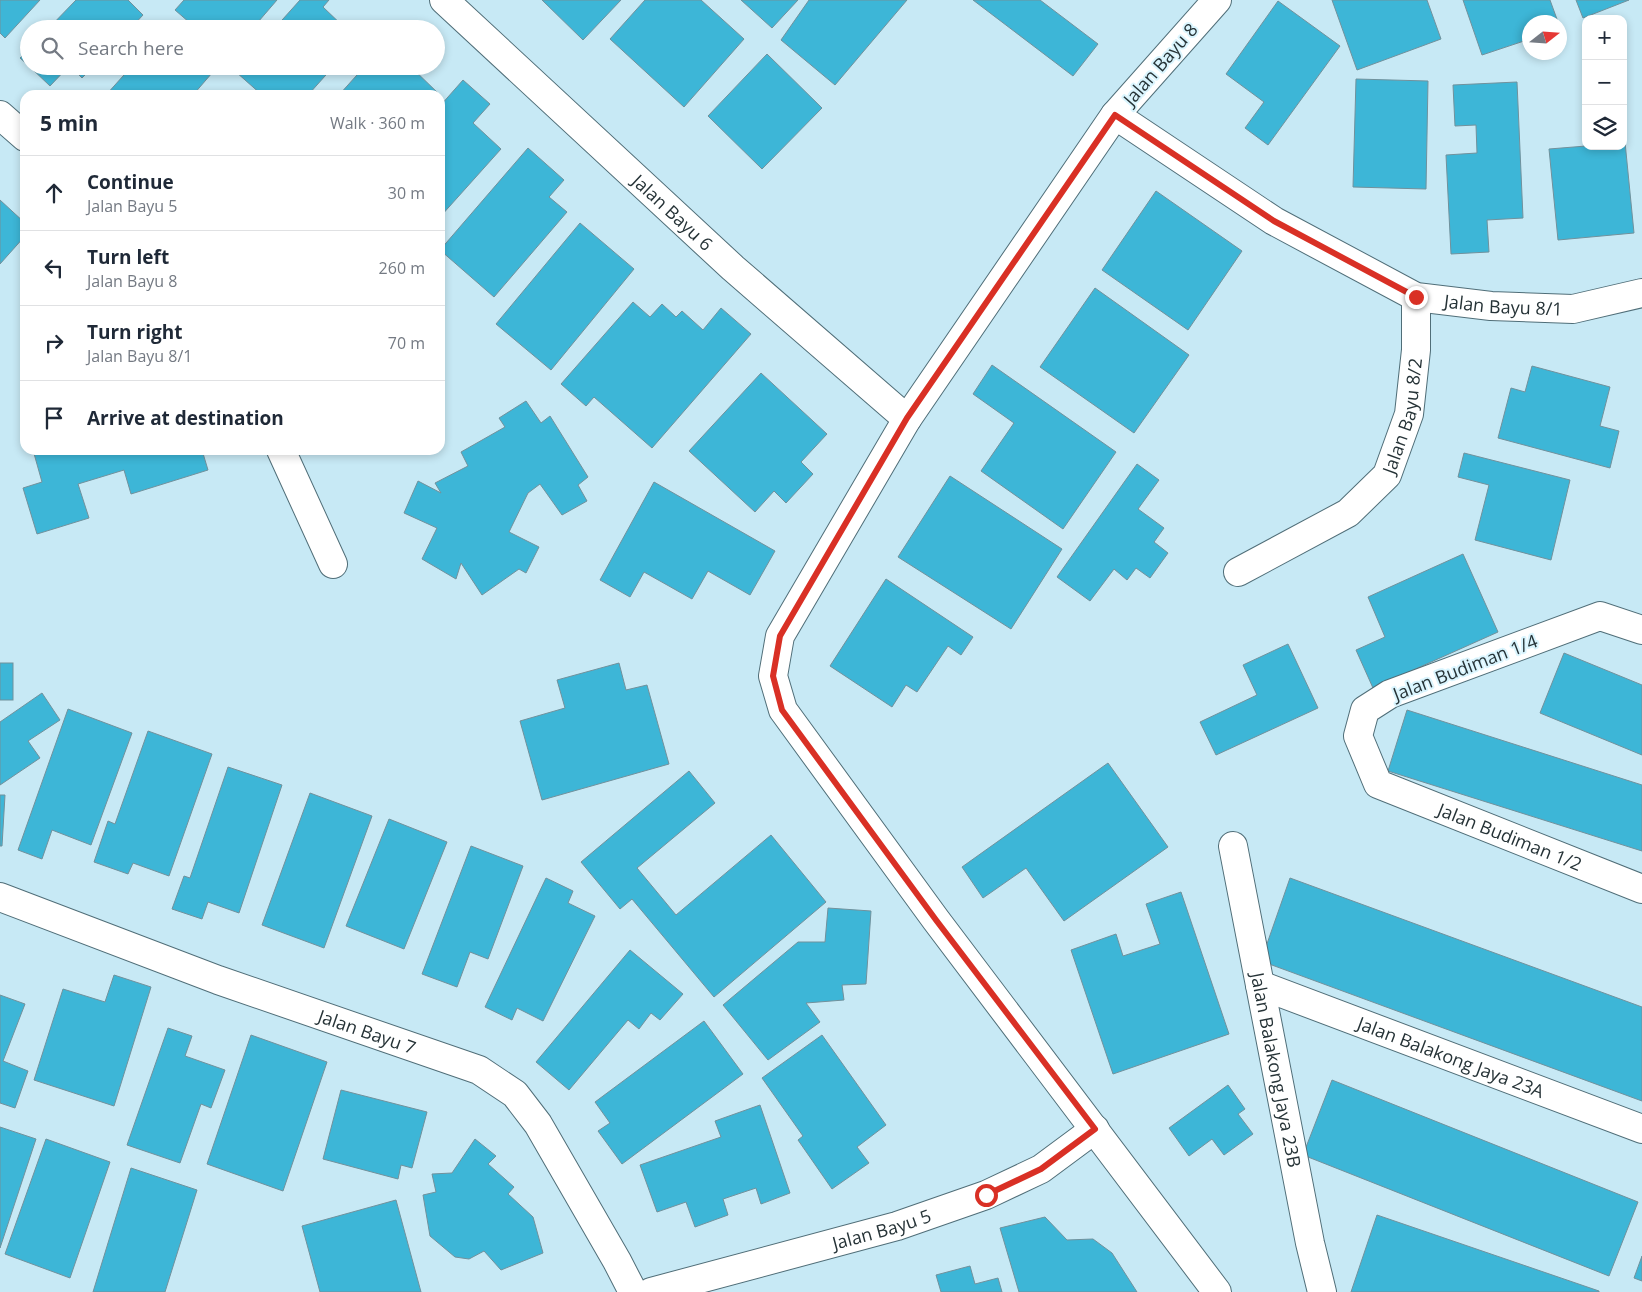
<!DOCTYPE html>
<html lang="en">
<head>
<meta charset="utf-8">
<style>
  body { margin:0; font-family:"Open Sans",sans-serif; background:#f6f6f7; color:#1f2937 }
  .controls { position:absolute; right:15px; top:15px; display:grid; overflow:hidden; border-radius:10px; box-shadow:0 2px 8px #0003 }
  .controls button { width:45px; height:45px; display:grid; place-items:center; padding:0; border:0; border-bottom:1px solid #e0e1e3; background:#fff; color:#1f2937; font:25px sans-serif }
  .compass { position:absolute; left:1522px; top:15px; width:45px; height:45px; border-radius:50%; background:#fff; box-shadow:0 2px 8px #0003; rotate:73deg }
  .stop { position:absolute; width:15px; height:15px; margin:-11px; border:4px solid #d93025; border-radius:50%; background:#fff }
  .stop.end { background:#d93025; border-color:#fff; box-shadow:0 1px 5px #0008 }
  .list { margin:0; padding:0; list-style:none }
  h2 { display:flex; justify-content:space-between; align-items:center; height:65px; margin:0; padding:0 20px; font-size:21px }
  h2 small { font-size:16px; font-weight:400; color:#747a83 }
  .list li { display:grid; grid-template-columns:32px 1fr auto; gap:15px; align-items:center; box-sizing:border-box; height:75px; padding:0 20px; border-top:1px solid #e0e1e3 }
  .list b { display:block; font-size:19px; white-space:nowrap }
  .list p { margin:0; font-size:16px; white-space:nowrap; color:#747a83 }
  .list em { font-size:16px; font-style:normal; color:#747a83 }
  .icon { flex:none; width:28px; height:28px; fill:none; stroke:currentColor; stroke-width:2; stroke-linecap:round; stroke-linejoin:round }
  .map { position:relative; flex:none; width:1642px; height:1292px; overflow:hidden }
  .search { position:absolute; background:#fff; box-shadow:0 2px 8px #0003; left:20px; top:20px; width:425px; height:55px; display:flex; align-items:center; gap:12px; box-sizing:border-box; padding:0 18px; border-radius:28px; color:#747a83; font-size:19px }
  .panel { position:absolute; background:#fff; box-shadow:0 2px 8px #0003; left:20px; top:90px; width:425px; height:365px; border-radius:15px }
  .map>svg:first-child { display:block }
  .building { fill:#3db6d7; stroke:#71919c }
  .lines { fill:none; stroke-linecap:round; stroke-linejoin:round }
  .street-casing { stroke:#506e78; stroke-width:30 }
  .street { stroke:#fff; stroke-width:28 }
  .route { stroke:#d93025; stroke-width:6 }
  .labels { text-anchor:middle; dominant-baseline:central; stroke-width:4; stroke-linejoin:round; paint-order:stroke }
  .street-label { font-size:18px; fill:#263337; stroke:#daf5fe }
</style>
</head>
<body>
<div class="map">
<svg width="1642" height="1292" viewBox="0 0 1642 1292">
  <rect width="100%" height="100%" fill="#c7e9f5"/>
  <g class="building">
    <polygon points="0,0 40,0 5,38 0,33"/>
    <polygon points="76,0 128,0 143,15 130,29 48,29"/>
    <polygon points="184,0 277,0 252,29 197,29 175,10"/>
    <polygon points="300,0 329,0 323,7 346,29 274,29"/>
    <polygon points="542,0 621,0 583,40"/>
    <polygon points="645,0 701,0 744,39 684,107 610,39"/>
    <polygon points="741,0 798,0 772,28"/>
    <polygon points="809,0 907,0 835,85 781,40"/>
    <polygon points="973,0 1040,0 1098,44 1073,76"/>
    <polygon points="1332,0 1427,0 1441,39 1357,70"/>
    <polygon points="1463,0 1550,0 1558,22 1530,22 1530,39 1482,55"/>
    <polygon points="1576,0 1629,0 1583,18"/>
    <polygon points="1278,1 1340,46 1268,145 1245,128 1264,102 1226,74"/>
    <polygon points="29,49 29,66 20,58"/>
    <polygon points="767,54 822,108 762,169 708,116"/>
    <polygon points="29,66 69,66 50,86"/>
    <polygon points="70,66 94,66 82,78"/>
    <polygon points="132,66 204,66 212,73 193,95 106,95"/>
    <polygon points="241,66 334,66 308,95 262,95 236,72"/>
    <polygon points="365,66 410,66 439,94 339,95"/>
    <polygon points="1356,79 1428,81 1426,189 1353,187"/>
    <polygon points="463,80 490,104 473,123 501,149 440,217 440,106"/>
    <polygon points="1517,82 1523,218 1487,220 1489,252 1451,254 1446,155 1477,153 1476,125 1455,126 1453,85"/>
    <polygon points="1623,142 1625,142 1634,233 1558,240 1549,149 1586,146 1623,146"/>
    <polygon points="528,148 564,180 549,197 567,212 494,297 440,250"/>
    <polygon points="1156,191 1242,251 1188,330 1102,270"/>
    <polygon points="0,200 25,223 25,236 0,264"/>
    <polygon points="580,223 634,269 551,370 496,324"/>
    <polygon points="1095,288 1189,355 1134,433 1040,367"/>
    <polygon points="633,302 650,317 662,304 676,317 682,311 703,330 721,308 751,334 652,448 594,397 586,406 561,384"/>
    <polygon points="992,365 1116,452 1063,529 981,471 1014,423 973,394"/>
    <polygon points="1532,366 1610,387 1600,426 1619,431 1610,468 1498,438 1511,388 1525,392"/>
    <polygon points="761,373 827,434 801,462 813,474 786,503 774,491 755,512 689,451"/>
    <polygon points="526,401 541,423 550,416 588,477 578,485 587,501 562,515 540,484 528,493 509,532 539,547 526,573 519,569 482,595 461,563 456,579 422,559 437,528 404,513 418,481 441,493 435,483 468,466 461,452 505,427 499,418"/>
    <polygon points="33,450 202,450 208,470 131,494 124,470 78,484 89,518 37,534 23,488 42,482"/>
    <polygon points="1464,453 1570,480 1551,560 1475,540 1489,485 1458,477"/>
    <polygon points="1137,464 1159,480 1138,509 1164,528 1154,542 1168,553 1150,578 1136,568 1127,580 1114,569 1090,601 1057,577"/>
    <polygon points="950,476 1062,549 1011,629 898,557"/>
    <polygon points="654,482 775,551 750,595 708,571 692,599 644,572 630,597 600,580"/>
    <polygon points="1463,554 1498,632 1373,688 1356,650 1385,637 1368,597"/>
    <polygon points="886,579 973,637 961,655 948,646 917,692 906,685 892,707 830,666"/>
    <polygon points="1288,644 1318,708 1216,755 1200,722 1257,695 1243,665"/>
    <polygon points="1564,653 1642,685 1642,755 1540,713"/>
    <rect x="0" y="663" width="13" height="37"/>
    <polygon points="619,663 626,690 647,685 669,764 542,800 520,721 565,708 557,680"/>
    <polygon points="42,693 60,720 28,741 40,758 0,785 0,722"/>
    <polygon points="68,709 132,733 91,845 52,830 42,859 18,850"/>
    <polygon points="1407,710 1642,785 1642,851 1388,771"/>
    <polygon points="148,731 212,754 169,876 133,863 128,874 94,862 108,821 115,824"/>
    <polygon points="1108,763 1168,847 1064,921 1026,868 983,898 962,867"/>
    <polygon points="228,767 282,785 239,913 208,902 202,919 172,909 184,876 190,878"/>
    <polygon points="689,771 715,803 637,868 676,915 771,835 826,902 714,997 632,899 620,909 581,862"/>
    <polygon points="310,793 372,816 324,948 262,925"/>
    <polygon points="0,795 5,795 2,846 0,846"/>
    <polygon points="389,819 447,842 404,949 346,926"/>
    <polygon points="471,846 523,866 488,959 470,952 457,987 422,974"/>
    <polygon points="546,878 573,891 568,903 595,916 543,1021 517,1008 512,1020 485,1007"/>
    <polygon points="1290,878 1642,1007 1642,1101 1261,961"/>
    <polygon points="1181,892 1229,1034 1113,1074 1071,950 1116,934 1123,956 1160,944 1146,904"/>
    <polygon points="828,908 871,911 866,984 842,985 844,1000 806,1003 820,1022 768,1060 723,1005 798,942 825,942"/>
    <polygon points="630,950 683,994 660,1020 651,1013 639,1029 628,1020 569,1090 536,1062"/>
    <polygon points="114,975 151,987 114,1106 34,1080 63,989 105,1002"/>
    <polygon points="0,995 25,1004 3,1061 28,1071 15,1108 0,1103"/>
    <polygon points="704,1021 743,1074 622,1164 598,1131 610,1123 595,1102"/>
    <polygon points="168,1028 192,1036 185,1056 225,1070 211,1108 201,1104 180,1163 127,1145"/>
    <polygon points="251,1035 327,1062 283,1191 207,1164"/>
    <polygon points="822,1035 886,1125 857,1147 869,1163 832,1189 798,1140 803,1136 762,1078"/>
    <polygon points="1332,1080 1638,1202 1609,1276 1303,1155"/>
    <polygon points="1228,1085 1245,1109 1238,1114 1253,1134 1224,1155 1212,1139 1189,1156 1169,1128"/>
    <polygon points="341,1090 427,1112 412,1168 401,1165 398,1179 323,1159"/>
    <polygon points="760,1105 790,1193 761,1204 756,1188 723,1199 728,1215 695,1227 686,1202 657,1212 640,1165 721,1137 715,1121"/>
    <polygon points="0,1127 36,1139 0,1248"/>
    <polygon points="46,1139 110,1162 70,1278 5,1254"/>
    <polygon points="475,1139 496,1156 488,1164 514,1187 508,1194 533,1217 543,1253 501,1270 484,1251 469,1259 455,1257 430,1236 423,1195 436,1192 432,1174 452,1173"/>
    <polygon points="131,1168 197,1190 165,1292 93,1292"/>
    <polygon points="396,1200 421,1292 320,1292 302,1226"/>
    <polygon points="1377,1215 1599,1291 1599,1292 1351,1292"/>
    <polygon points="1045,1217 1067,1240 1093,1239 1112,1253 1137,1292 1019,1292 1000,1228"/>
    <polygon points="1642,1256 1642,1281 1634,1278"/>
    <polygon points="970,1266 975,1284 998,1278 1002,1292 941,1292 936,1275"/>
  </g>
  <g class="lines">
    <g class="street-casing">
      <g id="street">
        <path id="s1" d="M444,0L733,268L907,419"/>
        <polyline points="1217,0 1115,115 907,419 780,636 773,676 783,710 936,920 1217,1292"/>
        <polyline points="0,115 25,137"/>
        <path id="s2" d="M1115,115L1274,221L1416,297L1491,306L1573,309L1642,293"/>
        <polyline points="281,450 333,564"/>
        <path id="s3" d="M1238,572L1348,513L1387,475L1409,414L1416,350V297"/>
        <path id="s4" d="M1642,630L1600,616L1390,694L1365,710L1358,736L1378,784L1642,889"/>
        <path id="s5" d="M1233,846L1310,1243L1322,1292"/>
        <path id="s6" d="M0,897L218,980L479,1070L515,1094L538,1124L617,1261L633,1292"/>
        <path id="s7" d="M1260,985L1642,1129"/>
        <path id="s8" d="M651,1292L897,1226L986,1195L1041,1169L1095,1129"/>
      </g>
    </g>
    <use href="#street" class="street"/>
  </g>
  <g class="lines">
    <polyline class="route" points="986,1195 1041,1169 1095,1129 936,920 782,710 773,676 780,636 907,418 1115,115 1274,221 1416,297"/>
  </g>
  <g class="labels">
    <g class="street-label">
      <text transform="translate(1160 64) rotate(-49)">Jalan Bayu 8</text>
      <text stroke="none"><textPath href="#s1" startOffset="312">Jalan Bayu 6</textPath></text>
      <text stroke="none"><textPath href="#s2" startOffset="440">Jalan Bayu 8/1</textPath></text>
      <text stroke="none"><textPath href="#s3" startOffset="241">Jalan Bayu 8/2</textPath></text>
      <text transform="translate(1465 667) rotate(-21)">Jalan Budiman 1/4</text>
      <text stroke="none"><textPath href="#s4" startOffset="519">Jalan Budiman 1/2</textPath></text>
      <text stroke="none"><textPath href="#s6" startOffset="391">Jalan Bayu 7</textPath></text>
      <text stroke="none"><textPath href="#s7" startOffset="204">Jalan Balakong Jaya 23A</textPath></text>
      <text stroke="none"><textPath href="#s5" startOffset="228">Jalan Balakong Jaya 23B</textPath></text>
      <text stroke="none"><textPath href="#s8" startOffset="239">Jalan Bayu 5</textPath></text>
    </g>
  </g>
</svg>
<div class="controls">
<button>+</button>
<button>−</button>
<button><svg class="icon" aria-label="layers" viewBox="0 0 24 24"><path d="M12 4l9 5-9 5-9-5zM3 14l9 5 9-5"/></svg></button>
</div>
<svg class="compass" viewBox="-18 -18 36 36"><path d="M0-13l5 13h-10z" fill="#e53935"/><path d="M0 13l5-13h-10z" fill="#747a83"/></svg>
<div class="stop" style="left:986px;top:1195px"></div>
<div class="stop end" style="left:1416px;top:297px"></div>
<div class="search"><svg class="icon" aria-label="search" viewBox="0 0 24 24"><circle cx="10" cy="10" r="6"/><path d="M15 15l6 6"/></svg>Search here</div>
<section class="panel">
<h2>5 min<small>Walk · 360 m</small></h2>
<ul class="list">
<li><svg class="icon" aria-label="ahead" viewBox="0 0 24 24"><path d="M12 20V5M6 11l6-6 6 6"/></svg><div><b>Continue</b><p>Jalan Bayu 5</p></div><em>30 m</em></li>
<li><svg class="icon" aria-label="left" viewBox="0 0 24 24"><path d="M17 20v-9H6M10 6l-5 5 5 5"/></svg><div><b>Turn left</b><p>Jalan Bayu 8</p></div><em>260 m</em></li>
<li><svg class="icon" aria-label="right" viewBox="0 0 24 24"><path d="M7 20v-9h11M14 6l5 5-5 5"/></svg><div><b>Turn right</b><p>Jalan Bayu 8/1</p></div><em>70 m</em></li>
<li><svg class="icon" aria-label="arrive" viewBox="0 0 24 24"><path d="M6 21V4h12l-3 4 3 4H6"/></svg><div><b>Arrive at destination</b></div></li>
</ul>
</section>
</div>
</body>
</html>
